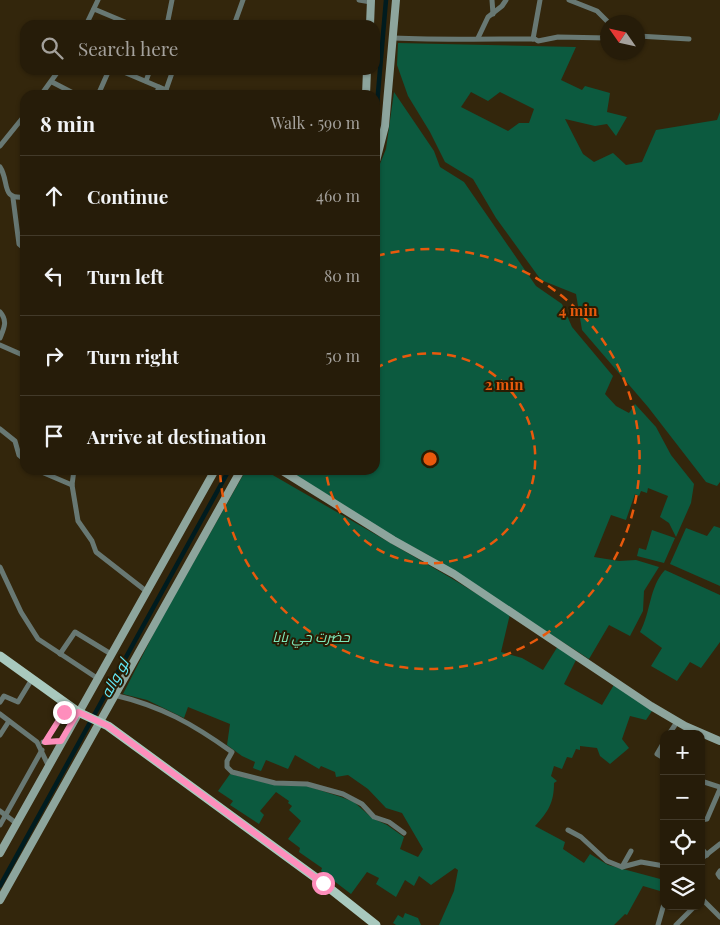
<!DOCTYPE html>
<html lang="en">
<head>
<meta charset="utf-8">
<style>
  body { margin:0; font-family:"Playfair Display",Cairo,serif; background:#322917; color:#f1f3f6 }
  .controls { position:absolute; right:15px; bottom:15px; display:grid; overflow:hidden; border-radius:10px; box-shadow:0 1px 4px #0004 }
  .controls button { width:45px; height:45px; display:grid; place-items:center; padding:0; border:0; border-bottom:1px solid #423a2a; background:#261c09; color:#f1f3f6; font:25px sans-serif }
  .compass { position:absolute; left:600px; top:15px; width:45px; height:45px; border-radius:50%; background:#261c09; box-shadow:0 1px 4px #0004; rotate:304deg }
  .stop { position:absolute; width:15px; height:15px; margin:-11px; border:4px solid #fe8ebc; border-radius:50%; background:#fff }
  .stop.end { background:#fe8ebc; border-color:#fff; box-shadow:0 1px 5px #0008 }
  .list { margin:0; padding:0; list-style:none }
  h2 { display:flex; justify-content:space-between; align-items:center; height:65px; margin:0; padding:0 20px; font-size:21px }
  h2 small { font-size:16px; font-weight:400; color:#a4a19c }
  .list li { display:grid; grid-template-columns:32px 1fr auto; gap:15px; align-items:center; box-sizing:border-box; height:80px; padding:0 20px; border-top:1px solid #423a2a }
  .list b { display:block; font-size:19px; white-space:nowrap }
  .list em { font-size:16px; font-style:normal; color:#a4a19c }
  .icon { flex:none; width:28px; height:28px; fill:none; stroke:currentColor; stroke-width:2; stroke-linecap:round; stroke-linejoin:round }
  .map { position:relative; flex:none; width:720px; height:925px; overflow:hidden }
  .search { position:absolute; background:#261c09; box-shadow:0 1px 4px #0004; left:20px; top:20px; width:360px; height:55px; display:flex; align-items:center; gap:12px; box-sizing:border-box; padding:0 18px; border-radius:15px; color:#a4a19c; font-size:19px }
  .panel { position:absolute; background:#261c09; box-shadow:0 1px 4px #0004; left:20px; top:90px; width:360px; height:385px; border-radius:15px }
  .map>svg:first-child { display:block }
  .green { fill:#0c5a3f; fill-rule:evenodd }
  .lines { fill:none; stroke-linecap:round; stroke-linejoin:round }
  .canal { stroke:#001c1f; stroke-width:4.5 }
  .street { stroke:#687873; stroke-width:5 }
  .secondary { stroke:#8da59d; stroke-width:8 }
  .primary { stroke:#a9c9be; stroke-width:9 }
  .route { stroke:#fe8ebc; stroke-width:6 }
  .ring { fill:none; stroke:#e8590c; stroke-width:2.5; stroke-dasharray:9 6 }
  .labels { text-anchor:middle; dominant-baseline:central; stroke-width:4; stroke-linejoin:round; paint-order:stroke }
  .park-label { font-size:14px; font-style:italic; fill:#80e9bb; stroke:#291c03 }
  .water-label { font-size:15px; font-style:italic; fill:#63eafa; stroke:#291c03 }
  .centre { fill:#e8590c; stroke:#291c03; stroke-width:2.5 }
  .ring-label { font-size:15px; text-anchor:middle; font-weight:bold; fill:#e8590c; stroke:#291c03; stroke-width:4; stroke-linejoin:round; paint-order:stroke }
</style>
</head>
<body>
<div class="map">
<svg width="720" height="925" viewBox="0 0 720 925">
  <rect width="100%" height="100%" fill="#33260c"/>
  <g class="green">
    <path d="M398,43L576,47L561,80L582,90L585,86L610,93L607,112L627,117L616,136L607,124L595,126L565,119L583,154L594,162L613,153L626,165L642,162L656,130L717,120L720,112V482L717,486L706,482L648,407L582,330L576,294L541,280L496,218L473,179L445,162L430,132L408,96L397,65ZM471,92L488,101L500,92L534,109L529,123H519L508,131L461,107Z"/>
    <polygon points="394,92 434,151 440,167 464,182 536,286 562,304 572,327 613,376 605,394 616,406 629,413 635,404 656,427 671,455 694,484 691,503 676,537 669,523 660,517 668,496 648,488 647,493 641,491 639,496 635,494 626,520 611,515 594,557 619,561 636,560 659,567 644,591 643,611 630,636 609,625 589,659 428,555 394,537 287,470 375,470 375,176 386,149"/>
    <path d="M246,470H264L451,578L510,614L501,652L522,658L543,670L558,646L577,658L564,684L602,705L615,683L654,708L646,720L630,716L622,739L629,748L610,764L600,756L597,748L580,746V750L576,749L572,758L567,757L562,769L554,766L551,776L557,781L554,783C554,803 548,812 535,826L565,842L563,849L584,863L590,854L608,865L664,880L660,891L643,886L627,915L625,914L614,925H439L454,891L458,870L455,868L431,885L419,876L414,886L405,880L396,897L376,884L379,878L367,872L351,894L321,871L322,868L299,852L300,848L288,839L301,821L289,810L292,806L288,803L289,801L276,792L260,811L264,815L259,824L230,805L233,801L218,791L230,774L275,785L307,786L341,797L354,802L372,818L387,825L404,837L400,849L418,857L423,849L402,813L386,808L368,789L348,775L336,777L335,772L321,766L319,769L295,755L288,769L266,760L261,771L253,768L255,762L242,756L227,745L230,724L188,707L184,718L147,700L123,694L158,625Z"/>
    <polygon points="714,526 720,528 720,586 670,564 686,528 707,536"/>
    <polygon points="652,530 675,538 664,563 637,556 639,548 646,550"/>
    <path d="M665,570L720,595V642L701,668L690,662L677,681L651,666L662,648L640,632C651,612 649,587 665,570Z"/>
    <polygon points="405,913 418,918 421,925 396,925 393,923 398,915 403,918"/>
  </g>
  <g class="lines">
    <g class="canal">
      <polyline points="375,128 386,0"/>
      <polyline points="0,886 229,470"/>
    </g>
    <g class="street">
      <polyline points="359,0 371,2"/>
      <polyline points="492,0 493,14"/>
      <polyline points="569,0 597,11 608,22"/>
      <polyline points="94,9 132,25"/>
      <polyline points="86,25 98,0"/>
      <polyline points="167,25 172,0"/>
      <polyline points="234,25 243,0"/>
      <polyline points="638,36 689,39"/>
      <path d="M393,38C441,40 488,39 535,39L538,41L558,37L608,38"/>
      <polyline points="478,38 488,17 502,6 506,0"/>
      <polyline points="533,39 540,0"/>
      <polyline points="119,70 166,90 169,95"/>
      <polyline points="192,70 197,70"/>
      <polyline points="146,81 150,70"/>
      <polyline points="52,82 77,95"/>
      <polyline points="166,90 173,70"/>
      <polyline points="41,95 59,70"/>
      <polyline points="98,95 109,70"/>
      <polyline points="156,95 159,87"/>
      <polyline points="251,95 252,95"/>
      <polyline points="0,146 25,115"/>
      <path d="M0,167C10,182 0,200 25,197"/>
      <polyline points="13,198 19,244 25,249"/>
      <path d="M0,312C8,321 4,328 0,338"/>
      <polyline points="0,345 25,356"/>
      <polyline points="0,429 15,441 19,455 25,460"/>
      <polyline points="37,470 72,485"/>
      <polyline points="74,470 72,485 78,521 92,541 96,552 146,591"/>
      <polyline points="0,567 21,612 38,639 97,678"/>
      <polyline points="60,654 75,632 111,654"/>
      <path d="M114,695C161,706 193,724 232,752L227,761V767L232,772L275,783L307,784L343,794L362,804L374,817L389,822L404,833"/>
      <polyline points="0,702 4,696 18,702 32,679"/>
      <polyline points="0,714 37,742 48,765"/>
      <polyline points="669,734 677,722"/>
      <polyline points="0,735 9,721"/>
      <polyline points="43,742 61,741"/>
      <polyline points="45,742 64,712"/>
      <polyline points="664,742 657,754 664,758"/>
      <polyline points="701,781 720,787"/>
      <polyline points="0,811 16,823"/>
      <polyline points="701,820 707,819 720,789"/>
      <polyline points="0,825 42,750"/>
      <polyline points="568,830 581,837 607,861 622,867 641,862 664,866"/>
      <polyline points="701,848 707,855"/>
      <polyline points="701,859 720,844"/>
      <polyline points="622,867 631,851"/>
      <polyline points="720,871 718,874 720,877"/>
      <polyline points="701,898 720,917"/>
      <polyline points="658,925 664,904"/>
      <polyline points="676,925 695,906"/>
    </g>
    <g class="secondary">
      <polyline points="370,25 371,0"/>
      <polyline points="366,95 367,70"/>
      <polyline points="375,165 385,126 396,0"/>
      <polyline points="281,470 393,540 454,574 651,706 685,726 720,741"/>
      <polyline points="0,853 215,470"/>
      <polyline points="0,900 241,470"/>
    </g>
    <polyline class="primary" points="0,656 78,712 108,726 323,883 376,925"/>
  </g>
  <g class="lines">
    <polyline class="route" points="64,712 45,742 61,741 78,712 108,726 323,883"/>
  </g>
  <g class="ring">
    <path d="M375 369A105 105 0 1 1 326 471"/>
    <path d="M376 256A210 210 0 1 1 220 472"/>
  </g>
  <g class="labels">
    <g class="park-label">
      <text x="311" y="636">حضرت جي بابا</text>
    </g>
    <g class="water-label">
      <text transform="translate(114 678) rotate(-61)">لو واله</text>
    </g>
  </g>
  <circle cx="430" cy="459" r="8" class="centre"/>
  <g class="ring-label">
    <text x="578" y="316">4 min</text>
    <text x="504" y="390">2 min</text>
  </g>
</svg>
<div class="controls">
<button>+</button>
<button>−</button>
<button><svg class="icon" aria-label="locate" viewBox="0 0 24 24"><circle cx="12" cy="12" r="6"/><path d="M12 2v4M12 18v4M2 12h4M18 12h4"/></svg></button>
<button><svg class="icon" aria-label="layers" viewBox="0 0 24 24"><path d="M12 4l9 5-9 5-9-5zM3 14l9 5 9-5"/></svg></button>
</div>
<svg class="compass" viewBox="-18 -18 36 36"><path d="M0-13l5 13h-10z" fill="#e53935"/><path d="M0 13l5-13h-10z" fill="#a4a19c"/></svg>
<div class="stop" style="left:323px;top:883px"></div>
<div class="stop end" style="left:64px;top:712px"></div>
<div class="search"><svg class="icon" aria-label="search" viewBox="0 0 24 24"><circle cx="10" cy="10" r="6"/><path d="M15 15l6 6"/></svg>Search here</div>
<section class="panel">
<h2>8 min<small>Walk · 590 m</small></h2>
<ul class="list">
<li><svg class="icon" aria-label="ahead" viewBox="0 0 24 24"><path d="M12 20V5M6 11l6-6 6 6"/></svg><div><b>Continue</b></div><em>460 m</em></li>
<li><svg class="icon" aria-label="left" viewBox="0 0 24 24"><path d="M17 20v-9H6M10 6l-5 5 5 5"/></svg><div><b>Turn left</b></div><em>80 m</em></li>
<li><svg class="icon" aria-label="right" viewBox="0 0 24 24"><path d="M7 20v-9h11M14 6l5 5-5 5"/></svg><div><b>Turn right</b></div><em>50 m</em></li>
<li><svg class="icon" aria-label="arrive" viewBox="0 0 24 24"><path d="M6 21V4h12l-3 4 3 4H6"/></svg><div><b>Arrive at destination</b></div></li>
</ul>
</section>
</div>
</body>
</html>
